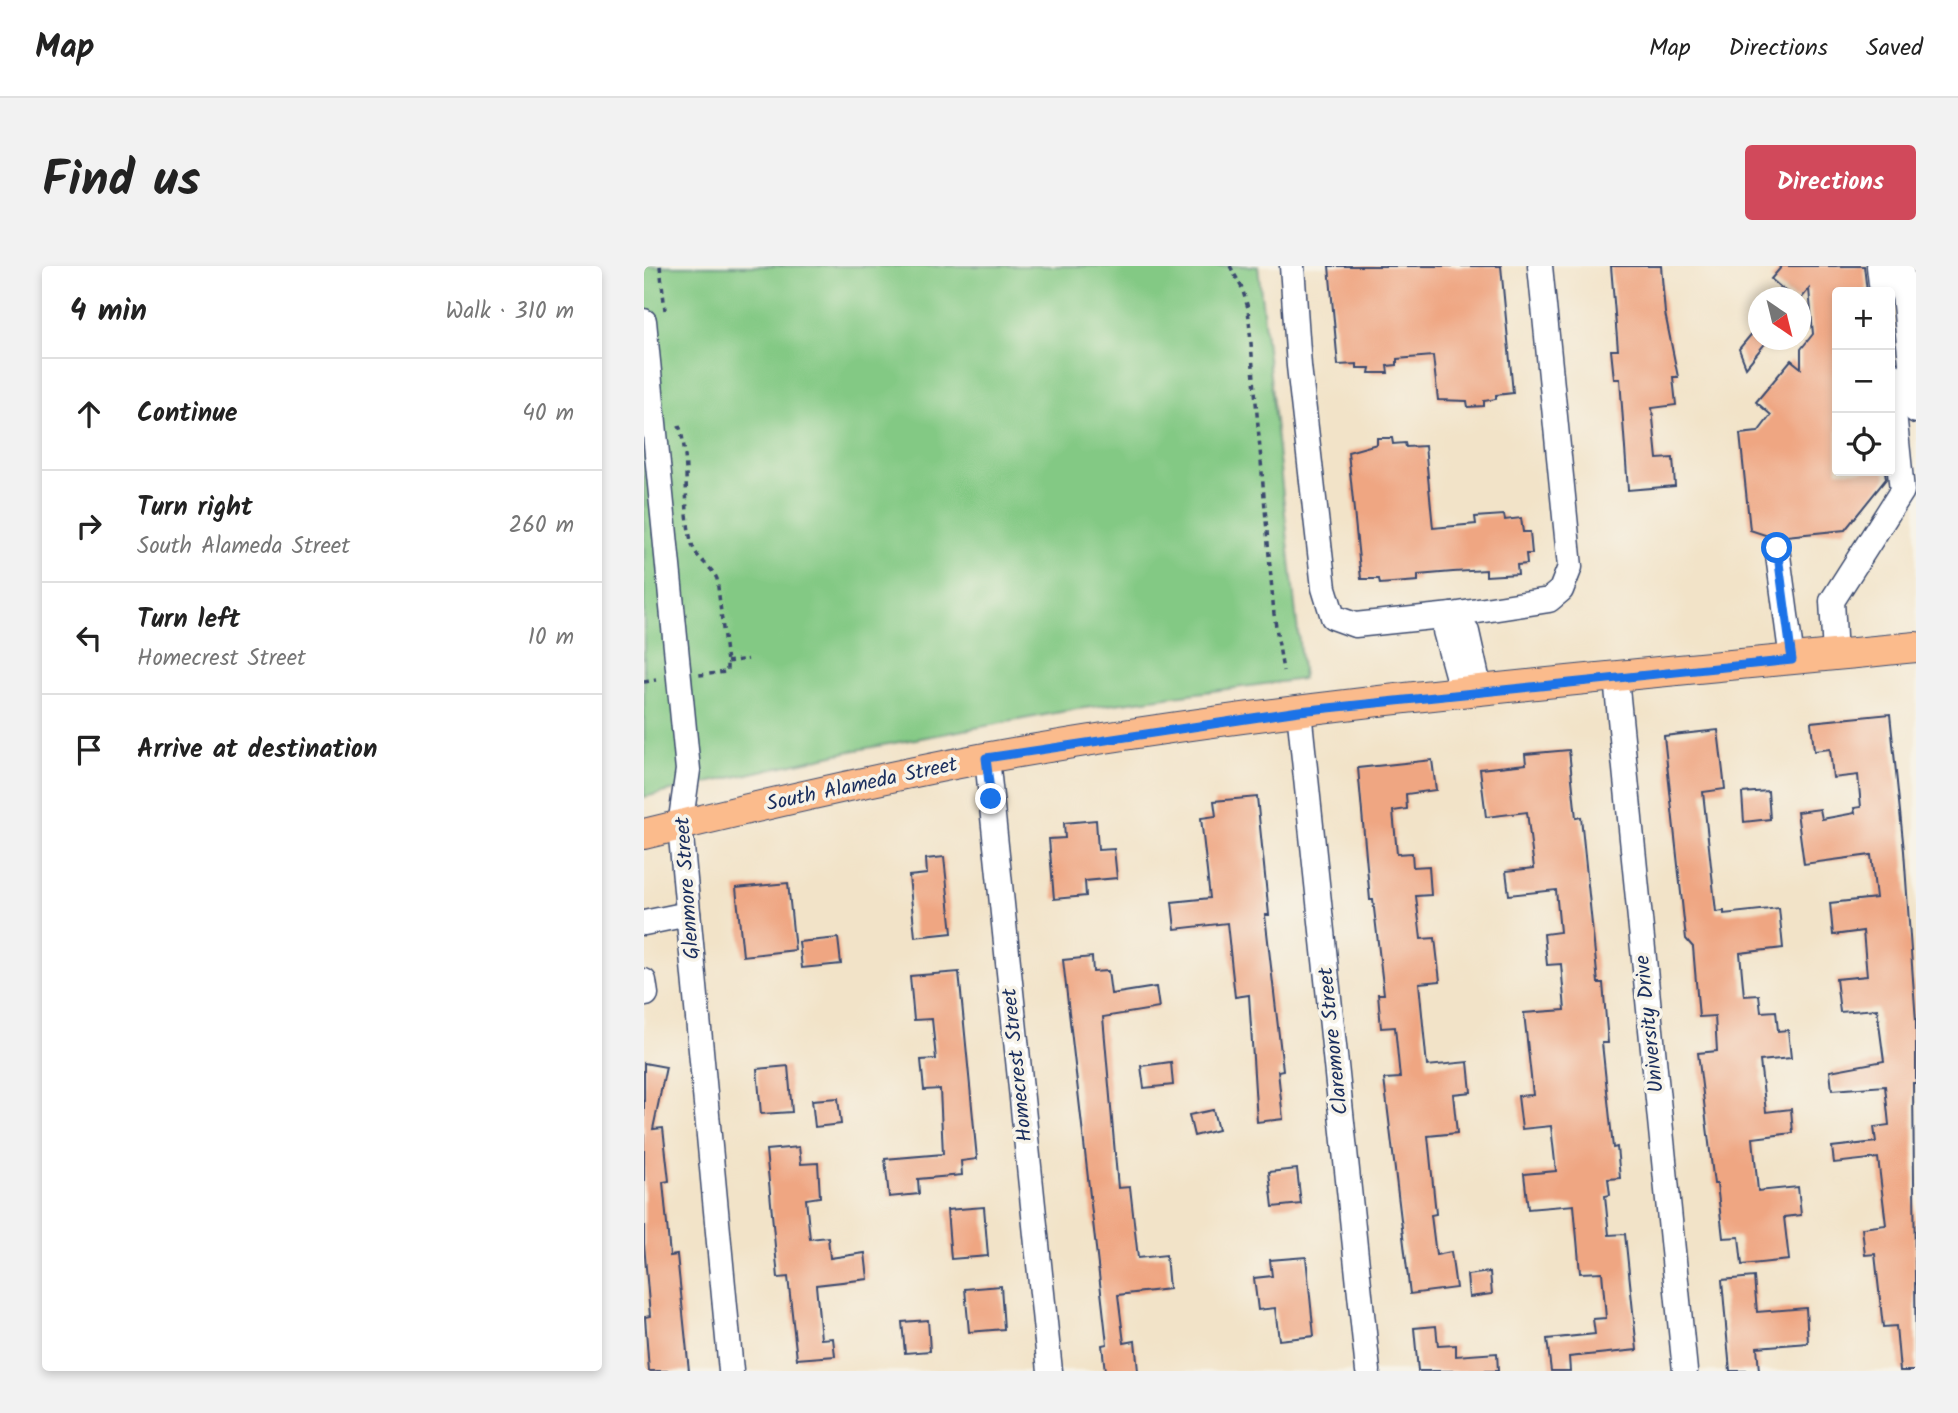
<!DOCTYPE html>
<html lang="en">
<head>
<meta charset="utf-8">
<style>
  body { margin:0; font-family:Kalam,sans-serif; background:#f2f2f2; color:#222 }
  .controls { position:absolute; right:21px; top:21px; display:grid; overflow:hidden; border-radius:7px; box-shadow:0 4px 10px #0003 }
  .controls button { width:63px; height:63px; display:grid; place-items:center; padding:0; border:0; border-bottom:2px solid #e0e0e0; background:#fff; color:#222; font:35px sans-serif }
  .compass { position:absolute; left:1104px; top:21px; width:63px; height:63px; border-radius:50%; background:#fff; box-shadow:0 4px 10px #0003; rotate:145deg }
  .stop { position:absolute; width:21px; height:21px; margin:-16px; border:5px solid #1a73e8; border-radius:50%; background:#fff }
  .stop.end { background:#1a73e8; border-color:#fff; box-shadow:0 2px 7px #0008 }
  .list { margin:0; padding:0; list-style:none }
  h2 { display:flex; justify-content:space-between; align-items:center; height:91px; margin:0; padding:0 28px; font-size:30px }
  h2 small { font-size:23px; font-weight:400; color:#767676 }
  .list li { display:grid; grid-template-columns:46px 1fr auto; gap:21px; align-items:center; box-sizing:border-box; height:112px; padding:0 28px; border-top:2px solid #e0e0e0 }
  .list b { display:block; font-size:26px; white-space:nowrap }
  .list p { margin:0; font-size:23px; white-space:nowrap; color:#767676 }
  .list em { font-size:23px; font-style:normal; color:#767676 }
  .icon { flex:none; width:38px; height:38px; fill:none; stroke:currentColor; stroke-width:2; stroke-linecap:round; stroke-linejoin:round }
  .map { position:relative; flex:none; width:1272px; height:1105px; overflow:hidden; border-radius:7px }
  header { display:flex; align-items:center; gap:42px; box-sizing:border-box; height:98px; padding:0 35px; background:#fff; border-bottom:2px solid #e0e0e0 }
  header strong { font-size:33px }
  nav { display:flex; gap:38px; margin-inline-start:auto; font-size:24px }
  .intro { display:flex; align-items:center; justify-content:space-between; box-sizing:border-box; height:168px; padding:0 42px }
  h1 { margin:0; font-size:49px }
  .button { padding:18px 32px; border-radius:7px; background:#d1495b; color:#fff; font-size:24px; font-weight:700 }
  main { display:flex; gap:42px; padding:0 42px }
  aside { flex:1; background:#fff; border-radius:7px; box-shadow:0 4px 10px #0003 }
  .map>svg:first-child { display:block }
  .green { fill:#83c984; stroke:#4f7c71; stroke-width:2 }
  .building { fill:#efa682 }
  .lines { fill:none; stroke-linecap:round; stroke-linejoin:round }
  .minor-casing { stroke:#3b4a6e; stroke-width:27 }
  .major-casing { stroke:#3b4a6e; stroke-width:32 }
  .path { stroke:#3b4a6e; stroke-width:3.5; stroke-dasharray:5 5; stroke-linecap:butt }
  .minor { stroke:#fff; stroke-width:24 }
  .major { stroke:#fbbb8c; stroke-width:30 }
  .route { stroke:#1a73e8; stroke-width:9 }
  .labels { text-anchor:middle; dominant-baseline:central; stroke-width:7; stroke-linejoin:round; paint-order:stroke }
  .street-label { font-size:21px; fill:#1b2f5e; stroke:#f7f3e8 }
</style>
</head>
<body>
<header>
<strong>Map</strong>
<nav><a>Map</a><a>Directions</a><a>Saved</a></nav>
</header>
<div class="intro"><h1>Find us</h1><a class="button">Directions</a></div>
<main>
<aside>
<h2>4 min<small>Walk · 310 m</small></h2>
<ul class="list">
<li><svg class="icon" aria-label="ahead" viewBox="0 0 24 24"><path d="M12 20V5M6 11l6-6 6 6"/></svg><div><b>Continue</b></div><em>40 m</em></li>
<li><svg class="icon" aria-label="right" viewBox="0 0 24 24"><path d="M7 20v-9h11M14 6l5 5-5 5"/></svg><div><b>Turn right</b><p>South Alameda Street</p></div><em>260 m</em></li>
<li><svg class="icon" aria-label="left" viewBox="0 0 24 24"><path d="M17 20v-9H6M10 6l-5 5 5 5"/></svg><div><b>Turn left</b><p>Homecrest Street</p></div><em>10 m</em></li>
<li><svg class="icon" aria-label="arrive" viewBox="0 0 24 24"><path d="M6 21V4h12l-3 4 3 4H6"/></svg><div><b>Arrive at destination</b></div></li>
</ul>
</aside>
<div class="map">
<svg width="1272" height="1105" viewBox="0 0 1272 1105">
  <rect width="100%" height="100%" fill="#f7f3e8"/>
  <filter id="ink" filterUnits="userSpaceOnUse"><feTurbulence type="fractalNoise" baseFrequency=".0143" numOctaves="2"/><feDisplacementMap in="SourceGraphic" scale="14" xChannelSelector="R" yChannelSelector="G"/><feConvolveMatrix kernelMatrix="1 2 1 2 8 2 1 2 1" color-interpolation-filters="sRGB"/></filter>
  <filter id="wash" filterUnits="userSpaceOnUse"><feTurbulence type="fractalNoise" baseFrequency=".00686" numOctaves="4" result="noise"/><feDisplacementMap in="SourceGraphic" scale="28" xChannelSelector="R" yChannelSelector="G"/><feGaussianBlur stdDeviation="1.57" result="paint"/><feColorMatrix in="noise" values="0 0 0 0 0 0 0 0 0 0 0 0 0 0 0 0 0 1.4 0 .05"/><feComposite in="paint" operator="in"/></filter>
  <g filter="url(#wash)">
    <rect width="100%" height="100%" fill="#f2e3c8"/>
    <polygon class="green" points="0,0 614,0 659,413 433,443 207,485 0,531"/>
    <g id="blocks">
      <g class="building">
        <polygon points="685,0 857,0 869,127 852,129 852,133 840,135 840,140 824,141 823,135 794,134 789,90 753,93 753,99 743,100 744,107 725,107 726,102 713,102 713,98 694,99"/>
        <polygon points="967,0 1017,0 1021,47 1034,111 1029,111 1032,139 1008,142 1013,193 1029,192 1031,220 984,224 976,113 970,113 967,84 974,84"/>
        <polygon points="1138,0 1220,0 1223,26 1193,26 1193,205 1241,205 1242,213 1201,264 1142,270 1132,267 1124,270 1106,264 1096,168 1114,166 1127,149 1112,136 1147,94 1157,102 1157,83 1169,68 1165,23 1157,33 1149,32 1127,13"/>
        <polygon points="1115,59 1115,74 1124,74 1102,101 1095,83"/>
        <polygon points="733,172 748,172 749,178 761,177 762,181 781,180 789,262 832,258 831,251 860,249 861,254 877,252 879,266 886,266 888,288 882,288 883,298 873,299 874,308 842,310 842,304 809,306 774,309 774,315 736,318 735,313 717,313 704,186 733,178"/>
        <polygon points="1246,448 1260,585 1272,756 1272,817 1269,817 1272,1105 1256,1105 1252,1060 1239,1061 1231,988 1221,989 1218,962 1242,959 1234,892 1190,897 1188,881 1232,876 1230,861 1245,859 1241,820 1188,824 1186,805 1240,795 1233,743 1196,746 1192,713 1223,710 1219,665 1189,669 1186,637 1232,632 1227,589 1160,598 1153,546 1176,543 1178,553 1211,547 1210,542 1217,541 1214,509 1189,512 1186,483 1170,485 1167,456"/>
        <polygon points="1074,464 1081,523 1059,526 1072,646 1080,645 1080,648 1135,642 1139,682 1096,687 1100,730 1115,729 1117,746 1132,745 1134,765 1144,764 1147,792 1116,795 1122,846 1147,843 1149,867 1109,872 1114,925 1154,921 1157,949 1140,951 1145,994 1098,999 1095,971 1079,972 1073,918 1070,918 1054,787 1073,785 1071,750 1055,751 1049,681 1042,673 1020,470"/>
        <polygon points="925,484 932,552 937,551 954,717 959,717 964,777 958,777 969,882 973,881 976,912 964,913 966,929 961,930 965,969 981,968 993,1084 925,1091 926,1105 907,1105 903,1073 951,1068 949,1053 962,1052 958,1006 936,1007 930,939 884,943 880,908 912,905 907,860 878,863 874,830 889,829 880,747 921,744 917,698 903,699 900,668 916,666 912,624 865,629 862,605 890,602 883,546 842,551 836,503 882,498 881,488"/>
        <polygon points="788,494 792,524 762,528 763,543 749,545 753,588 768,587 769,601 785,600 787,629 772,630 777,673 791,672 796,715 775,717 783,800 824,796 827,826 809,828 813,867 784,870 792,948 787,949 792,989 807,986 812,1022 766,1028 740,813 756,812 751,761 737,762 734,728 740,728 729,634 726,634 714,502"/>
        <polygon points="1124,525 1126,553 1100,556 1098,527"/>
        <polygon points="613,531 625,649 621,649 639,804 634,805 639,853 613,856 605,729 591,731 583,657 531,663 528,636 566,632 557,552 572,550 570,535"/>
        <polygon points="452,554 454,584 470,583 473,612 441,615 442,630 410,633 405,573 421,572 420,557"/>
        <polygon points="300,591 308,667 271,671 265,610 283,608 282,593"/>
        <polygon points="144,617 151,684 99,690 92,622"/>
        <polygon points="194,672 197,698 158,702 155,676"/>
        <polygon points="448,691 449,706 464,705 467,728 512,721 515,742 459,751 474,922 486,921 494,992 522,989 525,1023 474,1029 480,1077 491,1075 494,1105 461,1105 458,1079 463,1078 419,694"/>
        <polygon points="315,706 333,893 317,895 318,909 274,913 275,928 245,931 241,893 299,888 296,823 280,824 277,794 292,793 288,753 270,754 266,710"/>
        <polygon points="527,796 529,819 500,822 497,800"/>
        <polygon points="0,797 22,801 9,863 19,862 25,915 19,916 26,990 33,989 45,1105 5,1105 1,1051 6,1050 0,978"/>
        <polygon points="144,800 148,846 117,848 113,803"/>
        <polygon points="194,832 197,858 171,861 168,834"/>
        <polygon points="569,844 574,864 550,870 545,849"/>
        <polygon points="155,881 157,898 174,897 176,931 162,933 166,973 184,971 186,992 221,987 224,1013 172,1019 177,1073 189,1072 191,1090 153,1093 144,1011 134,1012 122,884"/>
        <polygon points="653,903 657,938 629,941 625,906"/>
        <polygon points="340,941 344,990 307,993 303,944"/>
        <polygon points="662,991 670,1070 635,1074 631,1042 614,1044 610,1012 628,1010 626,994"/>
        <polygon points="846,1006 848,1028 825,1031 823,1009"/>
        <polygon points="1110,1011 1113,1046 1162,1042 1164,1077 1113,1081 1115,1105 1086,1105 1078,1014"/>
        <polygon points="357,1020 360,1063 325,1066 321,1023"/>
        <polygon points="284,1054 286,1085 261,1087 258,1056"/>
        <polygon points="792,1060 794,1080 812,1079 812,1090 853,1087 854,1105 774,1105 770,1062"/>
      </g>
    </g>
  </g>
  <g filter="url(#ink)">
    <use href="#blocks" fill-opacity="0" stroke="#3b4a6e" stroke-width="2"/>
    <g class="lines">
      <g class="minor-casing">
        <g id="minor">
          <polyline points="648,0 655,100 680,322 689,351 711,359 808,349 905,334 917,324 926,301 896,0"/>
          <polyline points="1235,0 1238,26"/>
          <polyline points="1257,0 1272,145"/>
          <polyline points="0,55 44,504 36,560 87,1105"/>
          <polyline points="1133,282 1148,394"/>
          <polyline points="1191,389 1188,335 1258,225 1246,107"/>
          <polyline points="972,412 1041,1105"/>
          <polyline points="818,427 801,365 808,349 823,366 836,425"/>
          <polyline points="655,445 724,1105"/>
          <polyline points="343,492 406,1105"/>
          <polyline points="0,657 44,648"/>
          <polyline points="0,715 2,728"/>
        </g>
      </g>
      <g class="major-casing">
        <path id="major" d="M0,568C113,540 226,514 341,492C648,436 962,412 1272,381"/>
      </g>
      <g class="path">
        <polyline points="16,0 21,44"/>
        <polyline points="586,0 598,22 604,42 630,348 639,405"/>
        <path d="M35,159C48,199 37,240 48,278C52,294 67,299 73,313L83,396V406L55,409"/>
        <polyline points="83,396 104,393"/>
        <polyline points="0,416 12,414"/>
      </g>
      <use href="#minor" class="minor"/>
      <use href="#major" class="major"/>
    </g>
  </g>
  <g class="lines" filter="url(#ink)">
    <polyline class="route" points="347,533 342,492 655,445 1148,394 1133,282"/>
  </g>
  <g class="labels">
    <g class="street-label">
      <text transform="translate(218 519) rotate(-12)">South Alameda Street</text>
      <text transform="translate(44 622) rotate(-94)">Glenmore Street</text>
      <text transform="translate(1006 758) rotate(-96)">University Drive</text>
      <text transform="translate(690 775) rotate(-96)">Claremore Street</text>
      <text transform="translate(374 799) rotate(-96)">Homecrest Street</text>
    </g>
  </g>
</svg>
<div class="controls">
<button>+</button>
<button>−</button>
<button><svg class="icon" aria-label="locate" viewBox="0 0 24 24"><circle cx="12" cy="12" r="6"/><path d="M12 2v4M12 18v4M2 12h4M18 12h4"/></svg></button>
</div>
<svg class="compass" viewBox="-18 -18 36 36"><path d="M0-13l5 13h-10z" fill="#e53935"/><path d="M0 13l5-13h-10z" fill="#767676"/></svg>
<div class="stop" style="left:1133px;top:282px"></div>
<div class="stop end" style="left:347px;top:533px"></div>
</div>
</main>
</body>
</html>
